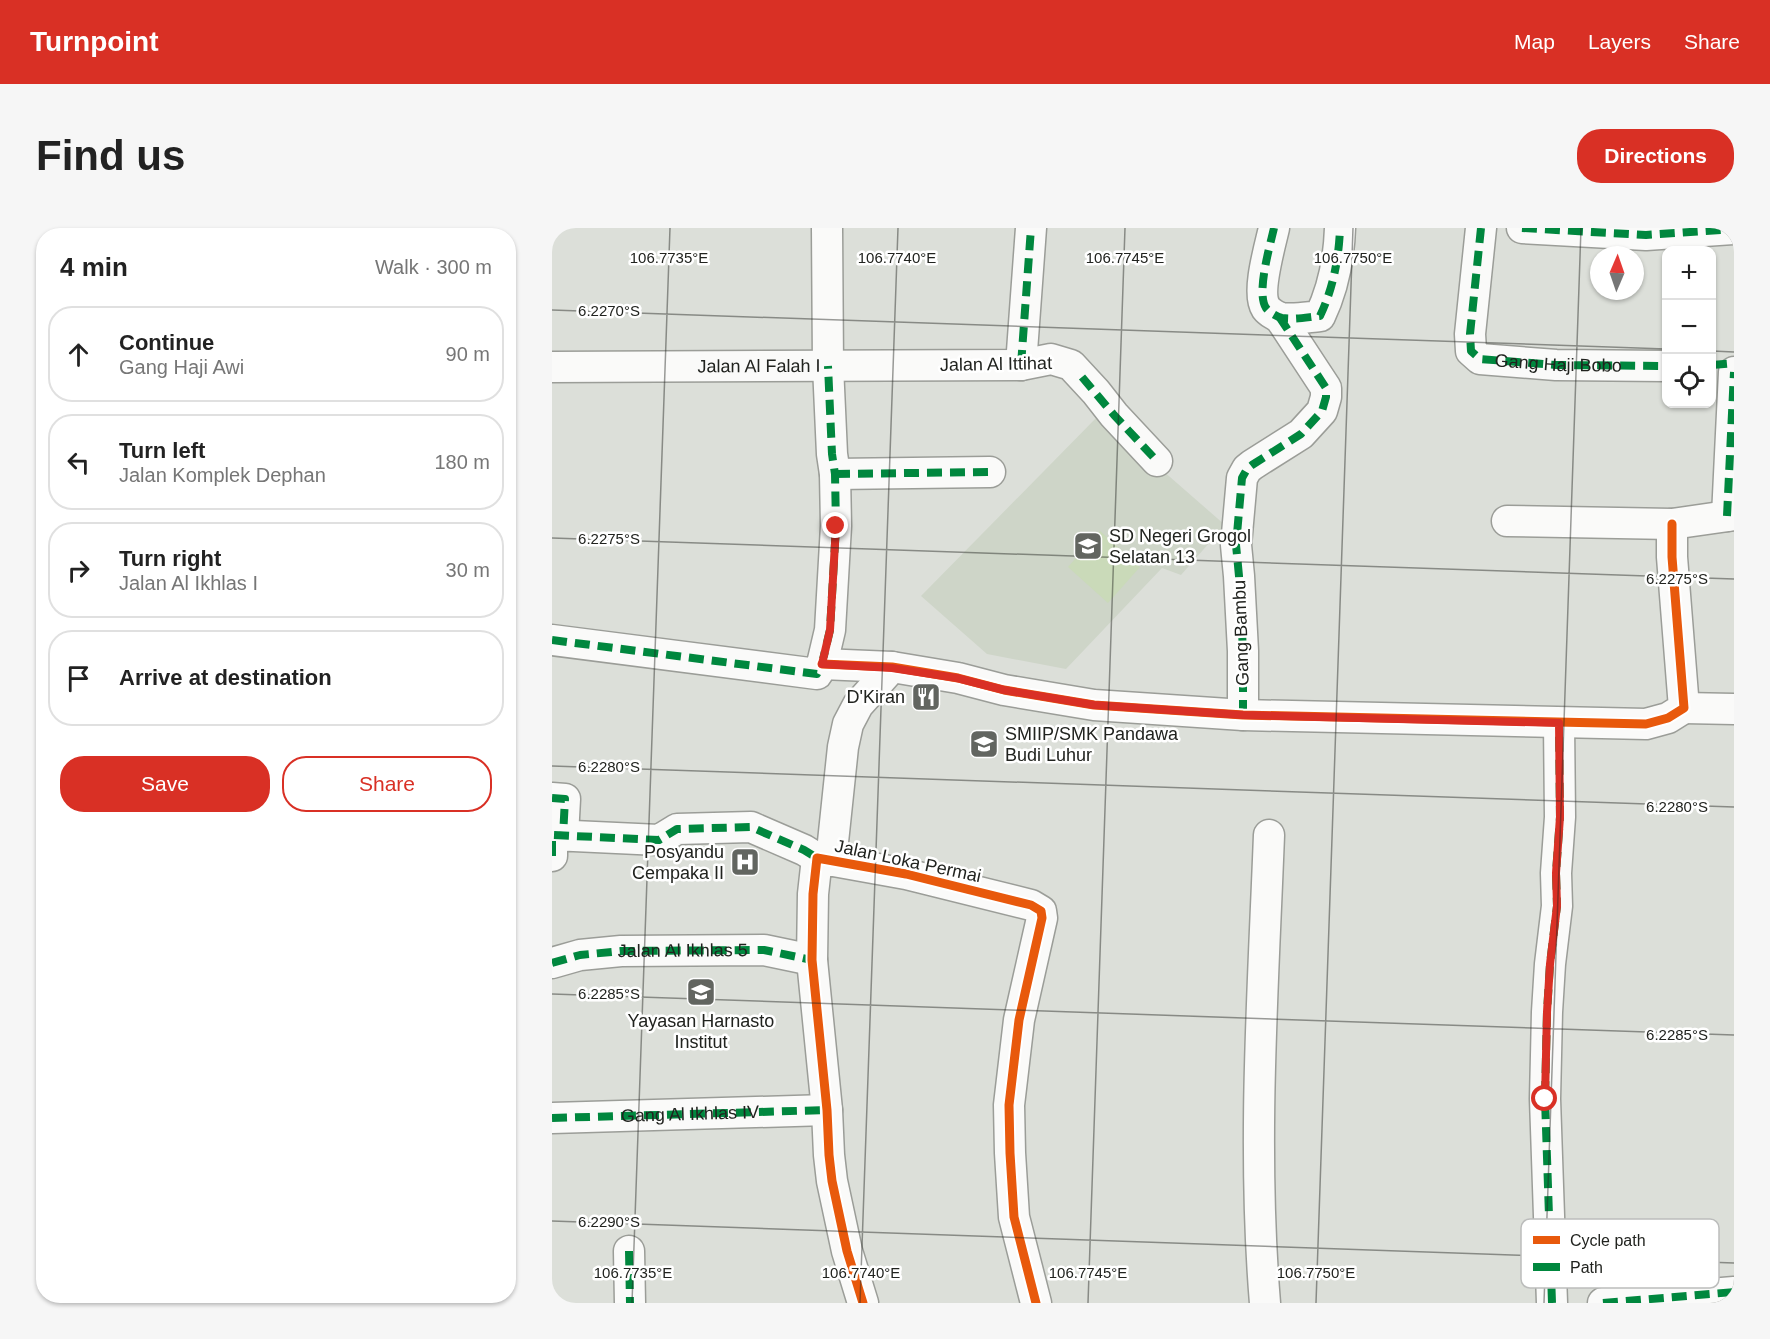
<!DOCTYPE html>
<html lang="en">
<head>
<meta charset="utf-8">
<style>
  body { margin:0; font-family:Arial,sans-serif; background:#f6f6f6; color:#222 }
  .controls { position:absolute; right:18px; top:18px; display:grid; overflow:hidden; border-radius:12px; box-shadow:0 2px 4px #0004 }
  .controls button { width:54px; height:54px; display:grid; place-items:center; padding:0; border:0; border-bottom:2px solid #e0e0e0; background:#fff; color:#222; font:30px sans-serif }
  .compass { position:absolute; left:1038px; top:18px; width:54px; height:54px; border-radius:50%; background:#fff; box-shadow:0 2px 4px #0004; rotate:2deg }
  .stop { position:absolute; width:18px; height:18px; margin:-14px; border:4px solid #d93025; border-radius:50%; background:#fff }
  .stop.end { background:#d93025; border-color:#fff; box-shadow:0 2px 6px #0008 }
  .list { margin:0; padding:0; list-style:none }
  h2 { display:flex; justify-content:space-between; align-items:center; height:78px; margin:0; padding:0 24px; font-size:26px }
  h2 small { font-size:20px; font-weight:400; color:#767676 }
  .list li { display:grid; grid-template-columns:39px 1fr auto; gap:18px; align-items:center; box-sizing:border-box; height:96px; margin:0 12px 12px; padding:0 12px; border:2px solid #e0e0e0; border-radius:24px }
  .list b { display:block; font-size:22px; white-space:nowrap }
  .list p { margin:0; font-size:20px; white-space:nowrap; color:#767676 }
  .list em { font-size:20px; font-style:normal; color:#767676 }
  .actions { display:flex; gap:12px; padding:18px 24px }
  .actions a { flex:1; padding:14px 0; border:2px solid #d93025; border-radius:24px; text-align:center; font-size:21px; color:#d93025 }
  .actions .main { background:#d93025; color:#fff }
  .icon { flex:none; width:33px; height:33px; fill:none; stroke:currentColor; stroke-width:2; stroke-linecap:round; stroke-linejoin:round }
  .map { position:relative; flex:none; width:1182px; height:1075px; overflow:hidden; border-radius:24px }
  header { display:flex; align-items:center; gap:36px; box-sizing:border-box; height:84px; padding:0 30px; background:#d93025; color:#fff }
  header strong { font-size:28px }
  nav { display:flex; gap:33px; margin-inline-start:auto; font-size:21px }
  .intro { display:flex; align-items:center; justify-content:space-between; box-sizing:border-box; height:144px; padding:0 36px }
  h1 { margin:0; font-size:42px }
  .button { padding:15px 27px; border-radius:24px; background:#d93025; color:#fff; font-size:21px; font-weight:700 }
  main { display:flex; gap:36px; padding:0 36px }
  aside { flex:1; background:#fff; border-radius:24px; box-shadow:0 2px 4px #0004 }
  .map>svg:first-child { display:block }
  .built { fill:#ced5c8 }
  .green { fill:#cadab9 }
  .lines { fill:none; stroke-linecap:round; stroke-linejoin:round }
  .street-casing { stroke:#9b9d98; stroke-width:33 }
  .street { stroke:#fafaf9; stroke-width:30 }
  .quiet { stroke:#00873e; stroke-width:8; stroke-dasharray:15 8; stroke-linecap:butt }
  .cycleway-casing { stroke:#fff; stroke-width:13 }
  .cycleway { stroke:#e8590c; stroke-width:9 }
  .route { stroke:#d93025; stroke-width:8 }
  .ticks { fill:none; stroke:#21231f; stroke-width:1.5; stroke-opacity:0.45 }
  .labels { text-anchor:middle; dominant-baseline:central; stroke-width:5; stroke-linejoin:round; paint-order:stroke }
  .street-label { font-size:18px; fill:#21231f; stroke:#fff }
  .poi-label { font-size:18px; fill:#21231f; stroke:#fff; text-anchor:start }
  .key { fill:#fff; stroke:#bcbdbc; stroke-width:1.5 }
  .key-label { font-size:16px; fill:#21231f }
  .ticks-label { font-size:15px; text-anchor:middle; fill:#21231f; stroke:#fff; stroke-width:5; stroke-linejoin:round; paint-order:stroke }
</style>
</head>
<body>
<header>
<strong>Turnpoint</strong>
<nav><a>Map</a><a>Layers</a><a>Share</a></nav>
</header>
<div class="intro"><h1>Find us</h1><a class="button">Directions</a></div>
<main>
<aside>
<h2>4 min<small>Walk · 300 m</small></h2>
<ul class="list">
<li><svg class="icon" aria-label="ahead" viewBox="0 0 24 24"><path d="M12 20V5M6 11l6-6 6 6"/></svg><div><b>Continue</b><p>Gang Haji Awi</p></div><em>90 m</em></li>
<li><svg class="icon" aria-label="left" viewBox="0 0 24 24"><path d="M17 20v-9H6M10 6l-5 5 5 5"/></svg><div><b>Turn left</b><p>Jalan Komplek Dephan</p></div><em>180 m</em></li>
<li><svg class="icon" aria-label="right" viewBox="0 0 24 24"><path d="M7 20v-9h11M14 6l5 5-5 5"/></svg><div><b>Turn right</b><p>Jalan Al Ikhlas I</p></div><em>30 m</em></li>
<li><svg class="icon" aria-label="arrive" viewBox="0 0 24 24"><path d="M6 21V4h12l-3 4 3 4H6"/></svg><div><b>Arrive at destination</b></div></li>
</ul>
<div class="actions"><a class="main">Save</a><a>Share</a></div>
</aside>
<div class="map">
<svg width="1182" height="1075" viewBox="0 0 1182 1075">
  <rect width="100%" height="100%" fill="#dcdfd9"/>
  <polygon class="built" points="547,187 673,297 629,347 610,340 514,441 435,426 369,368"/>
  <polygon class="green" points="548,303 588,339 556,375 516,339"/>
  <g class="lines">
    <g class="street-casing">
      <g id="street">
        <path d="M722,0C718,18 704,65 714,80C717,84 725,89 730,90C742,92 756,89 768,88C781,61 787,30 788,0"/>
        <polyline points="929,0 918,106 919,123 928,131 1004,137 1114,138"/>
        <polyline points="970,0 1094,7 1182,1"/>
        <polyline points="469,137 479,0"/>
        <path id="s1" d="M0,139L469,137L499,131L519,137L544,164L562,187L605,233"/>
        <polyline points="283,246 438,244"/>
        <polyline points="1175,288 1182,144"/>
        <polyline points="955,293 1120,296 1182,287"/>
        <polyline points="0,412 265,446 270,436 278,402 284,298 283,246 280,226 276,138 275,0"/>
        <polyline points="270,436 340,439 406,450 452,462 542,477 691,487 1094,496 1116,490 1132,480 1120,329 1120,296"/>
        <polyline points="1132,480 1182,481"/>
        <polyline points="691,487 691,423 687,348 684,317 690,250 695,241 700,237 749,206 770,183 774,169 774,160 728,90"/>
        <polyline points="0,570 13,571 11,608"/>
        <polyline points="0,628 0,607 107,612 125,601 199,599 252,622 265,630"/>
        <polyline points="279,633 291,519 296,496 306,477 340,439"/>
        <polyline points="0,735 28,727 69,723 212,722 260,732"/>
        <path id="s2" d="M0,890L275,882"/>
        <polyline points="77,1023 78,1075"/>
        <polyline points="311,1075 295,1023 280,953 277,927 275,882 260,732 261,666 265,630 354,646 479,677 489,683 490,690 467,792 457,877 458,925 462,989 484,1075"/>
        <path d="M713,1075C700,919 711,763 717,607"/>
        <polyline points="1000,1075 993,871 995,784 998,736 1005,678 1004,645 1008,589 1007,495"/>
        <polyline points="1051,1075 1182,1064"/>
      </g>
    </g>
    <use href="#street" class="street"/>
    <g class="quiet">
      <path d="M722,0C718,18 704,65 714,80C717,84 725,89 730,90C742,92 756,89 768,88C781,61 787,30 788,0"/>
      <path id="s3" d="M929,0L918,106L919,123L928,131L1004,137L1114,138"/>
      <polyline points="970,0 1094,7 1182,1"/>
      <polyline points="469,137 479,0"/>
      <polyline points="1160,137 1182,135"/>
      <polyline points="530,149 562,187 605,233"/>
      <polyline points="283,246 438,244"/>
      <polyline points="1175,288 1182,144"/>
      <polyline points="0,412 265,446 270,436 278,402 284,298 283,246 280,226 276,138"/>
      <polyline points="691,487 691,423 687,348 684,317 690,250 695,241 700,237 749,206 770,183 774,169 774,160 728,90"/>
      <polyline points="0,570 13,571 11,608"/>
      <polyline points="0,628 0,607 107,612 125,601 199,599 252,622 265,630"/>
      <path id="s4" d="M0,735L28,727L69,723L212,722L260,732"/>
      <polyline points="0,890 275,882"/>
      <polyline points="77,1023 78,1075"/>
      <polyline points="1000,1075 993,871 995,784 998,736 1005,678 1004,645 1008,589 1007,495"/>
      <polyline points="1051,1075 1182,1064"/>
    </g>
    <g class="cycleway-casing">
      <g id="cycleway">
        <polyline points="270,436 340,439 406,450 452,462 542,477 691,487 1094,496 1116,490 1132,480 1120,329 1120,296"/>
        <polyline points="311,1075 295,1023 280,953 277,927 275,882 260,732 261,666 265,630 354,646 479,677 489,683 490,690 467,792 457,877 458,925 462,989 484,1075"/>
      </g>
    </g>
    <use href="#cycleway" class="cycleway"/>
  </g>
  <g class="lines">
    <polyline class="route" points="284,298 278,402 270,436 340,440 405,450 452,462 542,477 691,487 1007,495 1008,589 1004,645 1005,678 998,736 995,784 993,871"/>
  </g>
  <path class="ticks" d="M0,82L1114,121M1160,123L1182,124M0,310L1182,351M0,538L1182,579M0,766L1182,807M0,993L1182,1035M80,1075L118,0M308,1075L346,0M536,1075L573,0M764,1075L801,0M992,1075L1029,0"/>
  <defs>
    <g id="school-square" transform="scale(1.5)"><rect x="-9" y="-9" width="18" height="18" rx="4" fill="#626560" stroke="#fff"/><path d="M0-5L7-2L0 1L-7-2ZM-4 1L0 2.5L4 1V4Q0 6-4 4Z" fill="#fff"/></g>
    <g id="restaurant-square" transform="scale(1.5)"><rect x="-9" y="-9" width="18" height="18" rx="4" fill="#626560" stroke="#fff"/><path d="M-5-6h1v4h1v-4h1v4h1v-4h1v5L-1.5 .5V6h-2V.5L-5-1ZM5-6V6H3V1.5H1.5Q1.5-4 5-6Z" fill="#fff"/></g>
    <g id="hospital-square" transform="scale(1.5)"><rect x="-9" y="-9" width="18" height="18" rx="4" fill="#626560" stroke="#fff"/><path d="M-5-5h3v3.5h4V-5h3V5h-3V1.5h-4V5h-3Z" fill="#fff"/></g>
  </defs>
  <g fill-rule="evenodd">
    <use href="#school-square" x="536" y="318"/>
    <use href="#restaurant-square" x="374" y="469"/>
    <use href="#school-square" x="432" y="516"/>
    <use href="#hospital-square" x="193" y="634"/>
    <use href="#school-square" x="149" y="764"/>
  </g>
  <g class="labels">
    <g class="street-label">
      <text stroke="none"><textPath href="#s3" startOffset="214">Gang Haji Bobo</textPath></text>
      <text transform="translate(444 136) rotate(-1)">Jalan Al Ittihat</text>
      <text stroke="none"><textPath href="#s1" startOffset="207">Jalan Al Falah I</textPath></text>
      <text transform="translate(689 405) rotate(-92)">Gang Bambu</text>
      <text transform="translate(356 633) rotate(12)">Jalan Loka Permai</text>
      <text stroke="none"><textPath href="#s4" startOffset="132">Jalan Al Ikhlas 5</textPath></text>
      <text stroke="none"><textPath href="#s2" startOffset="138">Gang Al Ikhlas IV</textPath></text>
    </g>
    <g class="poi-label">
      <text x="557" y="308">SD Negeri Grogol<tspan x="557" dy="21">Selatan 13</tspan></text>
      <text x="353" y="469" text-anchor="end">D'Kiran</text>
      <text x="453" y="506">SMIIP/SMK Pandawa<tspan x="453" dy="21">Budi Luhur</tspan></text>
      <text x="172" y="624" text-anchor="end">Posyandu<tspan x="172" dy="21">Cempaka II</tspan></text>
      <text x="149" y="793" text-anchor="middle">Yayasan Harnasto<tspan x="149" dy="21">Institut</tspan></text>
    </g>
  </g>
  <rect x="969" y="991" width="198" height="69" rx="9" class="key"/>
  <rect x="981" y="1008" width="27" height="8" fill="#e8590c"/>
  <rect x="981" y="1035" width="27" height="8" fill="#00873e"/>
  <g class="key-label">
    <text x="1018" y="1018">Cycle path</text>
    <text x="1018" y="1045">Path</text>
  </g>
  <g class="ticks-label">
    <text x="117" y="35">106.7735°E</text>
    <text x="345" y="35">106.7740°E</text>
    <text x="573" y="35">106.7745°E</text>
    <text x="801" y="35">106.7750°E</text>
    <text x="57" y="88">6.2270°S</text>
    <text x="57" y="316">6.2275°S</text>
    <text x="1125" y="356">6.2275°S</text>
    <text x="57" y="544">6.2280°S</text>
    <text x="1125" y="584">6.2280°S</text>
    <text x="57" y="771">6.2285°S</text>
    <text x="1125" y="812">6.2285°S</text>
    <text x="57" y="999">6.2290°S</text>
    <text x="81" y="1050">106.7735°E</text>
    <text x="309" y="1050">106.7740°E</text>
    <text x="536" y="1050">106.7745°E</text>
    <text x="764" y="1050">106.7750°E</text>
  </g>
</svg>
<div class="controls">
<button>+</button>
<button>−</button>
<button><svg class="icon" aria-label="locate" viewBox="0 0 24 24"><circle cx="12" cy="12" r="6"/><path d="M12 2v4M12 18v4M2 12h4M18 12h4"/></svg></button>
</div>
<svg class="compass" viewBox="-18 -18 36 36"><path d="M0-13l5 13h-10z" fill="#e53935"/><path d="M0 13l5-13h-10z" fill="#767676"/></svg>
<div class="stop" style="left:993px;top:871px"></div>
<div class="stop end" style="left:284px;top:298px"></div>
</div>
</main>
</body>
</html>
